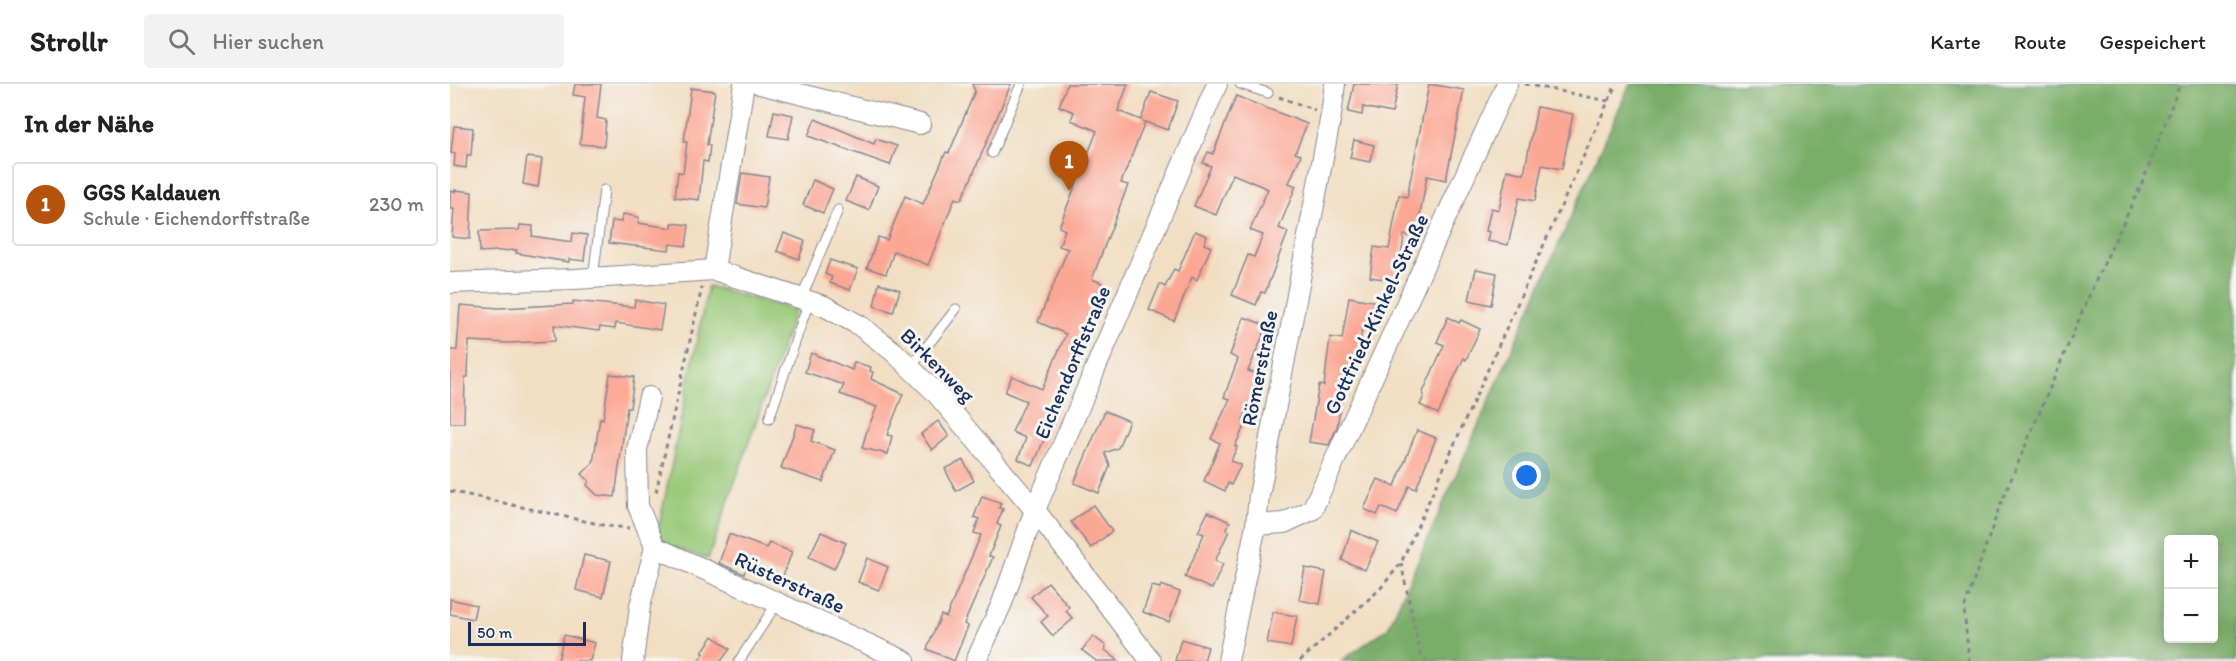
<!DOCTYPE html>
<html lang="de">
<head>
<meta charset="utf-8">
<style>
  body { margin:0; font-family:Itim,sans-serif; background:#f2f2f2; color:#222 }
  .controls { position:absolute; right:18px; bottom:18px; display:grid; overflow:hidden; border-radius:6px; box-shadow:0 3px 15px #0003 }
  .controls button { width:54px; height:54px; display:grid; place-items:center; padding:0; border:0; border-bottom:2px solid #e0e0e0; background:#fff; color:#222; font:30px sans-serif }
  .scale { position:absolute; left:18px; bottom:15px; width:118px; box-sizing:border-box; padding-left:6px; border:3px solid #1b2f5e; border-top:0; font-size:16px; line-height:21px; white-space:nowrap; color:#1b2f5e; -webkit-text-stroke:4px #f6f6f2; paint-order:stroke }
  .you { position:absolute; left:1077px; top:392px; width:21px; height:21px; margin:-15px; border:4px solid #fff; border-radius:50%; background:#1a73e8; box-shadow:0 0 0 9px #1a73e833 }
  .badge { display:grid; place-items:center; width:39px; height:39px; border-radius:50%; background:#b45309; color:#fff; font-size:20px; font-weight:700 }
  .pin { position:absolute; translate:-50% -50px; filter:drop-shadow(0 2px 3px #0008) }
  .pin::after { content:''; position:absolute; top:32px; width:21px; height:18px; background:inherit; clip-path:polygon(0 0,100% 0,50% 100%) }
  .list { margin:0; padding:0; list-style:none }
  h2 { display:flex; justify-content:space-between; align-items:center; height:78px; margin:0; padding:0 24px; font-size:26px }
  h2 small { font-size:20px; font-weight:400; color:#767676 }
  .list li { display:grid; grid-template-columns:39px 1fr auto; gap:18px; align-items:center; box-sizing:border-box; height:84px; margin:0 12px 12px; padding:0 12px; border:2px solid #e0e0e0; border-radius:6px }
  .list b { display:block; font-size:22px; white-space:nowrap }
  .list p { margin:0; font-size:20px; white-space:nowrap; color:#767676 }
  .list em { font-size:20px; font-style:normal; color:#767676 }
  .icon { flex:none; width:33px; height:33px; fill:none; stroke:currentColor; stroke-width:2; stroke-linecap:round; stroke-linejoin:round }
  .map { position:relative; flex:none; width:1786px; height:577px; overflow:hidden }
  header { display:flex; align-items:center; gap:36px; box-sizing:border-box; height:84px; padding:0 30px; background:#fff; border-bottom:2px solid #e0e0e0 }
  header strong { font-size:28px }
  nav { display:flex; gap:33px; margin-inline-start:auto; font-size:21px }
  .search { width:420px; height:54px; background:#f2f2f2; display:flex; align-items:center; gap:15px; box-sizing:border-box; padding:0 21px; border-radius:6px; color:#767676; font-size:22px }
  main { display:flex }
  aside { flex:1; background:#fff }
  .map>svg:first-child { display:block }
  .green { fill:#99c978; stroke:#5a7c6b; stroke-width:1.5 }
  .forest { fill:#7aad68; stroke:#4a6e63; stroke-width:1.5; fill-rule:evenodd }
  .building { fill:#fca794 }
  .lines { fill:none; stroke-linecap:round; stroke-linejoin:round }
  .service-casing { stroke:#868690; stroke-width:11 }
  .minor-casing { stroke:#868690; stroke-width:22 }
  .path { stroke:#868690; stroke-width:3; stroke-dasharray:4.5 4.5; stroke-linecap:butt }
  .service { stroke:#fff; stroke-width:9 }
  .minor { stroke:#fff; stroke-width:20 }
  .labels { text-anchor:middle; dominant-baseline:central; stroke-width:6; stroke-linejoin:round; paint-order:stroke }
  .street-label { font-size:21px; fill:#1b2f5e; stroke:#f6f6f2 }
</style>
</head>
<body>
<header>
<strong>Strollr</strong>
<div class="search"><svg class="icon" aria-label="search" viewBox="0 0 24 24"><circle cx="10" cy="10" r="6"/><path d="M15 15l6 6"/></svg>Hier suchen</div>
<nav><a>Karte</a><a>Route</a><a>Gespeichert</a></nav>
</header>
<main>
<aside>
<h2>In der Nähe<small></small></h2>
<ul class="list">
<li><span class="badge">1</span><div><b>GGS Kaldauen</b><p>Schule · Eichendorffstraße</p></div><em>230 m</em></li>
</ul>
</aside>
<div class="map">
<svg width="1786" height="577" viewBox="0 0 1786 577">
  <rect width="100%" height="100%" fill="#f6f6f2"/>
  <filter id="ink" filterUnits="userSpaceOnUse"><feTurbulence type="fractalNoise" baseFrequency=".0167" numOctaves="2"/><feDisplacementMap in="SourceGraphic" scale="12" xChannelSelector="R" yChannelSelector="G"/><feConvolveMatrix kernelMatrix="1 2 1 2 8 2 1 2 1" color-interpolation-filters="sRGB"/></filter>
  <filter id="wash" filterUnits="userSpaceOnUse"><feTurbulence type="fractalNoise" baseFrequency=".008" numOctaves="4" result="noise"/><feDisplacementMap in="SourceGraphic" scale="24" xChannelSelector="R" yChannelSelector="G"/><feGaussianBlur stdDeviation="1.35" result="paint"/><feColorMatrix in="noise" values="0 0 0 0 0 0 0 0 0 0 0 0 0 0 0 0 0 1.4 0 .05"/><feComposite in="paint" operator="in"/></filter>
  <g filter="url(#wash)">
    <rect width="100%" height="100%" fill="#f2dec2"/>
    <polygon class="green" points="258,202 345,226 258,475 206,457"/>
    <path class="forest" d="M1180,0H1786V577H891L938,544ZM1718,456H1764V554H1718Z"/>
    <g id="blocks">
      <g class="building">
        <polygon points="125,0 151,0 147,34 156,36 154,62 130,60 135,13 123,11"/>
        <polygon points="522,0 561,0 518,102 511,116 505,114 478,181 444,167 436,190 417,184 428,153 437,156 455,112 473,120 496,68 499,69 525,7"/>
        <polygon points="617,0 678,0 668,27 691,36 701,8 728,17 718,46 692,37 695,38 671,99 678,101 642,195 652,199 621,276 626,279 583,382 568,375 576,354 562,348 576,317 555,308 562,292 592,305 616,250 588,238 618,165 609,162 615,146 609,143 647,47 621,36 624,28 609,22"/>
        <polygon points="904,0 948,0 942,29 913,23 912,31 898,28"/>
        <polygon points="979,0 1014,6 996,96 977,92 966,153 954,151 948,197 920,193 924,163 939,165 949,111 957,113"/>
        <polygon points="241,4 265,7 257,61 260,61 258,78 253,77 249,116 225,113 228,88 233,89 237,58 234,58"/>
        <polygon points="786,12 857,40 845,69 851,71 839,99 846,102 829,144 838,148 815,209 811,208 806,221 782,211 798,171 804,173 813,151 800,146 818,105 783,90 766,131 744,122 761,82 753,79 758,68 763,70"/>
        <polygon points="1087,23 1123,30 1112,85 1092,81 1085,117 1069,114 1058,161 1037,157 1039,148 1036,147 1041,124 1049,126 1057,86 1074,90"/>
        <polygon points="324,27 343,31 338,55 319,52"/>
        <polygon points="365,35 424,60 426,55 447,62 440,81 358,52"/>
        <polygon points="4,42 23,44 21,71 17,71 16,84 4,82 5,70 1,69"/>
        <polygon points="904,56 924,61 920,78 900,74"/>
        <polygon points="77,73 92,75 88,103 73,100"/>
        <polygon points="292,89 319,93 314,124 287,120"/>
        <polygon points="406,93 428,102 419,126 396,117"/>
        <polygon points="363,96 383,105 373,129 353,121"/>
        <polygon points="5,106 22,108 20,155 2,153 4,125 0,125 0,107 5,108"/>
        <polygon points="173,130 189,133 188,139 222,144 222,139 239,141 236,162 220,160 219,166 159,159 162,137 171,138"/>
        <polygon points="70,141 83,142 82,152 122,158 123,149 137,151 134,177 119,175 119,178 100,175 66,169 67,166 30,168 29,147 69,146"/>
        <polygon points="745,147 757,152 754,160 761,163 747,196 742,193 724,237 699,226 710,200 715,203 724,185 728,187"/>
        <polygon points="334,149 355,157 349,175 327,167"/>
        <polygon points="380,176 408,185 400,206 380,199 382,193 375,190"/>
        <polygon points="1026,185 1047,189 1041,221 1019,216"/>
        <polygon points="429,199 450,206 443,228 424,222"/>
        <polygon points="899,213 928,218 924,246 912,244 906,294 895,293 887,343 879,361 859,358 869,301 874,302 880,253 892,255"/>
        <polygon points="185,216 214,221 210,246 166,239 165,245 150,243 149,247 104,241 105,257 58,259 19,257 18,293 15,293 14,339 0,339 0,266 7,266 10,221 49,224 123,220 123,217 184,223"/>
        <polygon points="794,233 817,242 798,287 808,290 802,306 805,307 793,336 796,338 785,362 787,363 781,377 791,381 781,401 778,399 775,407 754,397 770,359 761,355 780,315 774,313 788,275 780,271"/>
        <polygon points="998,233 1009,239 1011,236 1030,245 1016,276 1014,274 1007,288 988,330 970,321 974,312 973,308 994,261 987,258"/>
        <polygon points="361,269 402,286 404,278 421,283 420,287 423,288 421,295 453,310 437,351 442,352 438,370 412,364 417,346 427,323 390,310 394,301 355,288"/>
        <polygon points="160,290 184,293 180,324 177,324 165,413 147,411 137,401 139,397 132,390 143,379 150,334 153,335"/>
        <polygon points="655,327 679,337 668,364 655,369 660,382 649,409 624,399"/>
        <polygon points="488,337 499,352 482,366 471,350"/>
        <polygon points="347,340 365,346 361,357 385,366 373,398 331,384"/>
        <polygon points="967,346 986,354 966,405 959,402 947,430 931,423 927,431 914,425 928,395 945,402"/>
        <polygon points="513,376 524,397 506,407 495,385"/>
        <polygon points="532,412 551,419 549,424 553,425 547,440 551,442 539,472 543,473 514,540 518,542 504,577 477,565 491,531 496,533 531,451 524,449 529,435 524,433"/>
        <polygon points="643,421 662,447 641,464 621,438"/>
        <polygon points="758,428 780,438 776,446 779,447 765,477 773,480 762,505 735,493 754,450 748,448"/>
        <polygon points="901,446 928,458 915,486 892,476"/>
        <polygon points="371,448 396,459 384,485 359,473"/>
        <polygon points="279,450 316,464 319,459 342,468 333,492 298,479 294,490 269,479"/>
        <polygon points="134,471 161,477 153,513 126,506"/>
        <polygon points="417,474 438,483 429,506 408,498"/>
        <polygon points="855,484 876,488 870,520 849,516"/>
        <polygon points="598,498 619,523 616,527 623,535 603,552 591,538 598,532 581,513"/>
        <polygon points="711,501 730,508 719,538 693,528 702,502 710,504"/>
        <polygon points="0,515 26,521 23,535 0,530"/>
        <polygon points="823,528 847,532 841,563 817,559"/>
        <polygon points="114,551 145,559 140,577 108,577"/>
        <polygon points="263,552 280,565 271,577 248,577 254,569 252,568"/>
        <polygon points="643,552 656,562 655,566 669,577 646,577 632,566"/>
        <polygon points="731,555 758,563 754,577 725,577"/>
      </g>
    </g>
  </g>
  <g filter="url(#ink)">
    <use href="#blocks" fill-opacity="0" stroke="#868690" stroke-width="1.5"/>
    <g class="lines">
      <g class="service-casing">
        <g id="service">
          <polyline points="790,0 818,9"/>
          <polyline points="542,69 571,0"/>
          <polyline points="143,194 154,106"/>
          <polyline points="351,215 388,126"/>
          <polyline points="460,284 506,225"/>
          <polyline points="319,335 359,217"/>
          <polyline points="289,577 327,519"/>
        </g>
      </g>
      <g class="minor-casing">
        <g id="minor">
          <polyline points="310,0 470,40"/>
          <polyline points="264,186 294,0"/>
          <polyline points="0,199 125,195 264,186 374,222 409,241 444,268 486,309 585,426 701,577"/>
          <polyline points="806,441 834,439 862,426 1057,0"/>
          <polyline points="205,463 455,577"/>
          <polyline points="183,577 190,522 205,463 188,422 187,366 199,313"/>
          <polyline points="526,577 552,519 585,426 767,0"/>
          <polyline points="778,577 806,441 809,412 881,31 885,0"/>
        </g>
      </g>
      <g class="path">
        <polyline points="1075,0 1158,17"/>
        <polyline points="829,13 865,26"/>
        <polyline points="0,407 157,442 179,444"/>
        <polyline points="206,408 252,203"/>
        <polyline points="951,479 970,568 976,577"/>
        <polyline points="850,577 930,505 951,479 1166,0"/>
        <polyline points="1519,577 1514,525 1549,424 1641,207 1693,97 1730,0"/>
      </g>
      <use href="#service" class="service"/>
      <use href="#minor" class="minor"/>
    </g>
  </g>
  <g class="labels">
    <g class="street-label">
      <text transform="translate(926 230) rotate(-65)">Gottfried-Kinkel-Straße</text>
      <text transform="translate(622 278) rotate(-67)">Eichendorffstraße</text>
      <text transform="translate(488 281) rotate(45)">Birkenweg</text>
      <text transform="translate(809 284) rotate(-79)">Römerstraße</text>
      <text transform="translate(340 498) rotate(25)">Rüsterstraße</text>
    </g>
  </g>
</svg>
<div class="controls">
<button>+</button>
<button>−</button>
</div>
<div class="scale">50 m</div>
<div class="you"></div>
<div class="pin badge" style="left:619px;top:107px">1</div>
</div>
</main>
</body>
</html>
